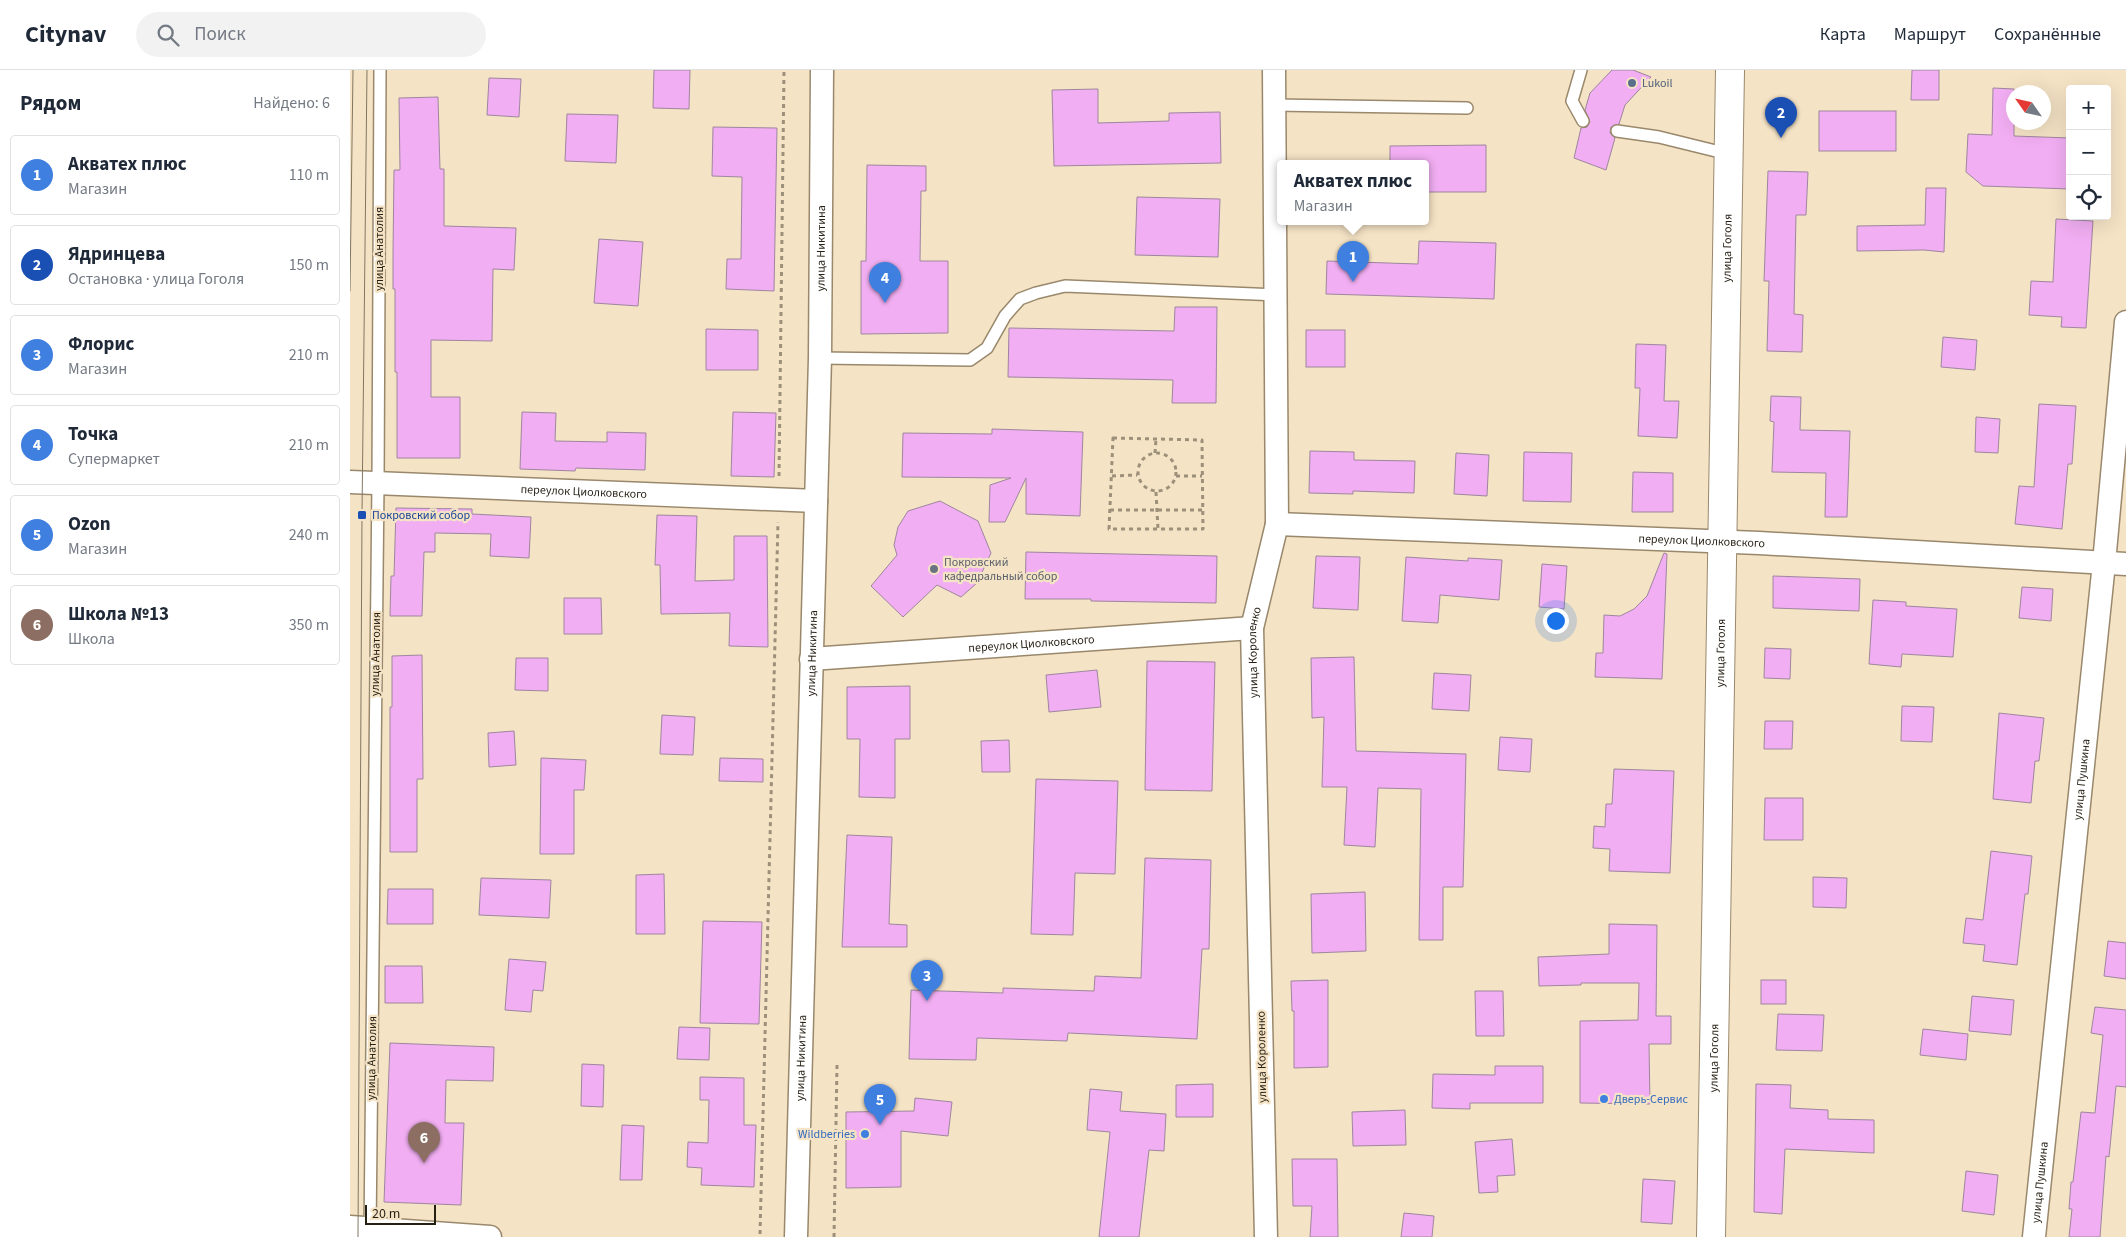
<!DOCTYPE html>
<html lang="ru">
<head>
<meta charset="utf-8">
<style>
  body { margin:0; font-family:"Source Sans 3",sans-serif; background:#f2f2f3; color:#1f2937 }
  .controls { position:absolute; right:15px; top:15px; display:grid; overflow:hidden; border-radius:5px; box-shadow:0 5px 20px #0002 }
  .controls button { width:45px; height:45px; display:grid; place-items:center; padding:0; border:0; border-bottom:1px solid #e0e1e3; background:#fff; color:#1f2937; font:25px sans-serif }
  .compass { position:absolute; left:1656px; top:15px; width:45px; height:45px; border-radius:50%; background:#fff; box-shadow:0 5px 20px #0002; rotate:304deg }
  .scale { position:absolute; left:15px; bottom:12px; width:71px; box-sizing:border-box; padding-left:5px; border:2px solid #251f14; border-top:0; font-size:14px; line-height:18px; white-space:nowrap; color:#251f14; -webkit-text-stroke:4px #f5e3c5; paint-order:stroke }
  .you { position:absolute; left:1205px; top:550px; width:18px; height:18px; margin:-12px; border:4px solid #fff; border-radius:50%; background:#1a73e8; box-shadow:0 0 0 8px #1a73e833 }
  .badge { display:grid; place-items:center; width:32px; height:32px; border-radius:50%; background:#7c3aed; color:#fff; font-size:16px; font-weight:700 }
  .pin { position:absolute; translate:-50% -41px; filter:drop-shadow(0 1px 2px #0008) }
  .pin::after { content:''; position:absolute; top:26px; width:18px; height:15px; background:inherit; clip-path:polygon(0 0,100% 0,50% 100%) }
  .popup { position:absolute; left:927px; top:90px; width:152px; height:65px; box-sizing:border-box; display:grid; place-content:center; border-radius:5px; background:#fff; filter:drop-shadow(0 1px 4px #0005); font-size:16px; white-space:nowrap; color:#747a83 }
  .popup b { font-size:19px; color:#1f2937 }
  .popup::after { content:''; position:absolute; left:50%; top:100%; margin-left:-10px; border:10px solid transparent; border-top-color:#fff }
  .list { margin:0; padding:0; list-style:none }
  h2 { display:flex; justify-content:space-between; align-items:center; height:65px; margin:0; padding:0 20px; font-size:21px }
  h2 small { font-size:16px; font-weight:400; color:#747a83 }
  .list li { display:grid; grid-template-columns:32px 1fr auto; gap:15px; align-items:center; box-sizing:border-box; height:80px; margin:0 10px 10px; padding:0 10px; border:1px solid #e0e1e3; border-radius:5px }
  .list b { display:block; font-size:19px; white-space:nowrap }
  .list p { margin:0; font-size:16px; white-space:nowrap; color:#747a83 }
  .list em { font-size:16px; font-style:normal; color:#747a83 }
  .icon { flex:none; width:28px; height:28px; fill:none; stroke:currentColor; stroke-width:2; stroke-linecap:round; stroke-linejoin:round }
  .map { position:relative; flex:none; width:1776px; height:1167px; overflow:hidden }
  header { display:flex; align-items:center; gap:30px; box-sizing:border-box; height:70px; padding:0 25px; background:#fff; border-bottom:1px solid #e0e1e3 }
  header strong { font-size:24px }
  nav { display:flex; gap:28px; margin-inline-start:auto; font-size:18px }
  .search { width:350px; height:45px; background:#f2f2f3; display:flex; align-items:center; gap:12px; box-sizing:border-box; padding:0 18px; border-radius:28px; color:#747a83; font-size:19px }
  main { display:flex }
  aside { flex:1; background:#fff }
  .map>svg:first-child { display:block }
  .building { fill:#f1aef2; stroke:#9e869e }
  .lines { fill:none; stroke-linecap:round; stroke-linejoin:round }
  .service-casing { stroke:#99886c; stroke-width:14 }
  .minor-casing { stroke:#99886c; stroke-width:25 }
  .tertiary-casing { stroke:#99886c; stroke-width:30 }
  .path { stroke:#9d907a; stroke-width:3; stroke-dasharray:4 4; stroke-linecap:butt }
  .service { stroke:#fff; stroke-width:11 }
  .minor { stroke:#fff; stroke-width:22 }
  .tertiary { stroke:#fff; stroke-width:28 }
  .tram { stroke:#827663; stroke-width:1 }
  .service-dot { fill:#5c6f8a; stroke:#f5e3c5; stroke-width:2 }
  .transit-dot { fill:#1a4fb4; stroke:#f5e3c5; stroke-width:2 }
  .worship-dot { fill:#6b7280; stroke:#f5e3c5; stroke-width:2 }
  .shop-dot { fill:#3f7fe0; stroke:#f5e3c5; stroke-width:2 }
  .labels { text-anchor:middle; dominant-baseline:central; stroke-width:4.5; stroke-linejoin:round; paint-order:stroke }
  .service-label { font-size:12px; fill:#4e5e75; stroke:#f5e3c5; text-anchor:start }
  .street-label { font-size:12px; fill:#251f14; stroke:#f5e3c5 }
  .transit-label { font-size:12px; fill:#164399; stroke:#f5e3c5; text-anchor:start }
  .worship-label { font-size:12px; fill:#5b616d; stroke:#f5e3c5; text-anchor:start }
  .shop-label { font-size:12px; fill:#366cbe; stroke:#f5e3c5; text-anchor:start }
</style>
</head>
<body>
<header>
<strong>Citynav</strong>
<div class="search"><svg class="icon" aria-label="search" viewBox="0 0 24 24"><circle cx="10" cy="10" r="6"/><path d="M15 15l6 6"/></svg>Поиск</div>
<nav><a>Карта</a><a>Маршрут</a><a>Сохранённые</a></nav>
</header>
<main>
<aside>
<h2>Рядом<small>Найдено: 6</small></h2>
<ul class="list">
<li><span class="badge" style="background:#3f7fe0">1</span><div><b>Акватех плюс</b><p>Магазин</p></div><em>110 m</em></li>
<li><span class="badge" style="background:#1a4fb4">2</span><div><b>Ядринцева</b><p>Остановка · улица Гоголя</p></div><em>150 m</em></li>
<li><span class="badge" style="background:#3f7fe0">3</span><div><b>Флорис</b><p>Магазин</p></div><em>210 m</em></li>
<li><span class="badge" style="background:#3f7fe0">4</span><div><b>Точка</b><p>Супермаркет</p></div><em>210 m</em></li>
<li><span class="badge" style="background:#3f7fe0">5</span><div><b>Ozon</b><p>Магазин</p></div><em>240 m</em></li>
<li><span class="badge" style="background:#8d6e63">6</span><div><b>Школа №13</b><p>Школа</p></div><em>350 m</em></li>
</ul>
</aside>
<div class="map">
<svg width="1776" height="1167" viewBox="0 0 1776 1167">
  <rect width="100%" height="100%" fill="#f5e3c5"/>
  <g class="building">
    <polygon points="304,0 340,0 339,39 303,38"/>
    <polygon points="1262,0 1283,0 1301,7 1275,35 1269,54 1261,57 1260,63 1265,68 1256,100 1224,88 1231,58 1237,57 1240,52 1235,40 1240,23"/>
    <polygon points="1562,0 1589,0 1589,30 1561,30"/>
    <polygon points="139,8 171,9 169,47 137,45"/>
    <polygon points="1643,18 1664,19 1664,66 1720,68 1720,119 1633,116 1616,102 1618,64 1642,65"/>
    <polygon points="748,19 748,53 819,51 819,43 870,42 871,93 704,96 702,20"/>
    <polygon points="88,27 90,99 94,99 94,156 166,158 164,200 143,199 142,271 81,270 81,327 110,327 110,388 47,388 47,302 45,302 45,219 43,219 43,183 44,100 50,100 49,28"/>
    <rect x="1469" y="41" width="77" height="40"/>
    <polygon points="217,44 268,45 266,93 215,91"/>
    <polygon points="363,57 427,58 424,221 376,219 377,189 391,189 392,107 362,106"/>
    <polygon points="1136,75 1136,122 1076,122 1076,93 1040,93 1040,76"/>
    <polygon points="517,95 576,96 576,121 571,121 570,191 598,191 598,263 511,264 511,191 516,191"/>
    <polygon points="1418,101 1458,102 1456,145 1446,145 1444,244 1453,245 1452,282 1417,281 1419,211 1414,211"/>
    <polygon points="1576,118 1596,118 1594,182 1574,180 1507,181 1507,156 1575,155"/>
    <polygon points="787,127 870,129 868,187 785,185"/>
    <polygon points="1706,149 1743,151 1736,258 1711,257 1712,247 1679,245 1681,211 1703,212"/>
    <polygon points="249,169 293,172 288,236 244,233"/>
    <polygon points="1069,171 1146,173 1144,229 976,224 977,191 1068,194"/>
    <polygon points="825,237 867,237 866,333 822,333 823,310 658,307 659,258 824,261"/>
    <polygon points="356,259 408,260 408,300 356,300"/>
    <rect x="956" y="260" width="39" height="37"/>
    <polygon points="1593,267 1627,270 1625,300 1591,297"/>
    <polygon points="1286,274 1316,275 1314,331 1329,331 1327,368 1288,366 1290,318 1285,318"/>
    <polygon points="1421,326 1451,327 1450,360 1500,361 1497,447 1475,447 1476,403 1422,402 1424,352 1420,351"/>
    <polygon points="1689,334 1726,336 1722,394 1718,394 1712,459 1665,454 1669,416 1684,417"/>
    <polygon points="172,342 206,343 205,371 257,372 257,362 296,363 295,400 226,398 225,401 170,399"/>
    <polygon points="383,342 426,343 424,407 381,406"/>
    <polygon points="1626,347 1650,349 1648,383 1625,382"/>
    <polygon points="642,359 733,362 730,446 676,444 676,408 655,452 639,452 640,415 661,408 552,407 553,363 642,364"/>
    <polygon points="960,381 1004,382 1004,390 1065,391 1064,423 1003,421 1003,424 959,423"/>
    <polygon points="1174,382 1222,383 1221,432 1173,431"/>
    <polygon points="1106,383 1139,385 1137,426 1104,424"/>
    <polygon points="1283,402 1323,403 1323,442 1282,442"/>
    <polygon points="590,431 628,451 641,483 627,513 611,527 587,515 553,547 521,516 547,485 544,475 548,457 558,441"/>
    <polygon points="46,438 122,439 122,444 181,447 179,488 140,486 141,464 85,463 85,482 74,482 72,546 40,546 41,506 44,506"/>
    <polygon points="307,445 347,446 345,511 384,510 384,466 417,466 418,577 379,576 380,543 311,544 310,495 305,495"/>
    <polygon points="676,482 867,486 866,533 741,531 741,529 675,529"/>
    <polygon points="1314,483 1317,484 1312,609 1245,607 1246,583 1253,583 1254,545 1270,546 1284,539 1297,526"/>
    <polygon points="966,486 1010,487 1008,540 963,538"/>
    <polygon points="1056,487 1118,491 1118,488 1152,490 1149,530 1090,525 1088,553 1052,551"/>
    <polygon points="1192,494 1217,496 1214,539 1189,537"/>
    <polygon points="1423,506 1510,509 1509,541 1423,538"/>
    <polygon points="1672,517 1703,519 1701,551 1669,548"/>
    <polygon points="214,528 251,528 252,564 214,564"/>
    <polygon points="1523,530 1556,532 1556,536 1607,539 1603,587 1552,584 1551,597 1519,594"/>
    <polygon points="1415,578 1441,579 1440,609 1414,608"/>
    <polygon points="72,585 73,709 67,709 67,782 40,782 40,637 42,637 42,586"/>
    <polygon points="1004,587 1006,681 1116,684 1113,817 1093,817 1093,870 1069,870 1071,719 1028,718 1025,777 994,775 997,717 972,717 974,647 962,648 961,588"/>
    <polygon points="166,588 198,588 198,621 165,620"/>
    <polygon points="797,591 865,592 862,721 795,720"/>
    <polygon points="747,600 751,637 699,642 696,605"/>
    <polygon points="1084,603 1121,605 1119,641 1082,639"/>
    <polygon points="560,616 560,669 545,669 545,728 509,727 510,669 497,669 497,617"/>
    <polygon points="1552,636 1584,637 1582,672 1551,671"/>
    <polygon points="1649,643 1694,648 1689,691 1685,691 1681,733 1643,729"/>
    <polygon points="312,645 345,647 343,685 310,684"/>
    <polygon points="1415,651 1443,651 1442,679 1414,679"/>
    <polygon points="164,661 166,695 139,697 138,663"/>
    <polygon points="1150,667 1182,669 1180,702 1148,700"/>
    <polygon points="659,670 660,702 632,702 631,671"/>
    <polygon points="191,688 236,690 234,720 224,720 224,784 190,784"/>
    <polygon points="370,688 413,689 413,712 369,711"/>
    <polygon points="1264,699 1324,701 1320,803 1259,801 1260,779 1243,778 1244,756 1255,757 1256,734 1262,734"/>
    <polygon points="686,709 768,711 765,804 725,803 723,865 681,864"/>
    <polygon points="1415,728 1453,728 1453,770 1414,770"/>
    <polygon points="497,765 542,767 539,854 557,855 557,877 492,877"/>
    <polygon points="1641,781 1682,786 1678,824 1675,824 1667,895 1633,891 1635,875 1613,873 1616,848 1633,850"/>
    <polygon points="795,788 861,790 859,879 852,879 847,969 718,963 717,971 627,968 626,990 559,989 561,920 653,923 653,918 744,921 745,906 791,908"/>
    <polygon points="314,804 315,864 286,864 286,805"/>
    <polygon points="1463,807 1497,808 1496,838 1463,837"/>
    <polygon points="131,808 201,810 199,848 129,845"/>
    <polygon points="38,819 83,819 83,854 37,854"/>
    <polygon points="1015,822 1016,881 962,883 961,824"/>
    <polygon points="353,851 412,852 409,954 350,953"/>
    <polygon points="1259,854 1307,855 1306,946 1321,946 1321,974 1299,974 1300,1034 1230,1033 1230,951 1288,950 1289,913 1231,913 1231,915 1189,916 1188,887 1259,884"/>
    <polygon points="1758,871 1776,873 1776,909 1754,906"/>
    <polygon points="159,889 196,892 193,921 183,920 181,942 155,940"/>
    <polygon points="35,896 72,896 73,933 35,933"/>
    <polygon points="978,910 978,997 944,998 944,941 942,941 941,911"/>
    <rect x="1411" y="910" width="25" height="24"/>
    <polygon points="1125,921 1153,921 1154,966 1126,966"/>
    <polygon points="1622,926 1664,930 1661,965 1619,961"/>
    <polygon points="1745,937 1776,940 1776,1017 1766,1016 1759,1087 1756,1086 1750,1167 1719,1167 1722,1139 1719,1139 1721,1112 1723,1112 1731,1042 1745,1043 1753,965 1741,963"/>
    <polygon points="1428,944 1474,945 1472,981 1426,980"/>
    <polygon points="329,957 360,958 359,990 327,989"/>
    <polygon points="1573,959 1618,964 1616,990 1570,985"/>
    <polygon points="40,973 144,977 143,1011 96,1010 95,1053 114,1053 111,1135 34,1132"/>
    <polygon points="232,994 254,995 253,1037 231,1036"/>
    <polygon points="1145,996 1193,996 1193,1033 1120,1033 1120,1039 1082,1038 1083,1004 1145,1005"/>
    <polygon points="350,1007 394,1008 394,1055 406,1055 404,1117 351,1115 352,1098 337,1097 338,1072 358,1073 359,1030 350,1030"/>
    <polygon points="863,1014 863,1047 826,1047 826,1015"/>
    <polygon points="1406,1014 1441,1015 1440,1038 1478,1040 1478,1049 1524,1050 1524,1083 1435,1079 1432,1144 1404,1142"/>
    <polygon points="740,1019 772,1022 770,1041 816,1044 814,1081 799,1080 789,1167 749,1167 760,1062 737,1060"/>
    <polygon points="565,1028 602,1032 598,1066 551,1061 551,1117 496,1118 496,1042 564,1041"/>
    <polygon points="1055,1040 1056,1075 1003,1076 1002,1042"/>
    <polygon points="272,1055 294,1056 292,1110 270,1110"/>
    <polygon points="1162,1069 1165,1105 1147,1106 1148,1122 1129,1123 1125,1072"/>
    <polygon points="942,1089 987,1089 988,1167 960,1167 962,1136 943,1136"/>
    <polygon points="1616,1101 1648,1105 1644,1145 1612,1141"/>
    <polygon points="1293,1109 1325,1111 1322,1154 1291,1152"/>
    <polygon points="1054,1143 1084,1146 1082,1167 1051,1167"/>
  </g>
  <g class="lines">
    <g class="service-casing">
      <g id="service">
        <polyline points="1231,0 1222,31 1233,51"/>
        <polyline points="924,35 1117,38"/>
        <polyline points="1267,61 1309,67 1378,84"/>
        <polyline points="470,288 620,290 637,278 655,246 670,229 686,223 715,216 926,225"/>
        <polyline points="20,1163 28,413 30,0"/>
      </g>
    </g>
    <g class="minor-casing">
      <g id="minor">
        <path id="s1" d="M0,412L466,431"/>
        <path id="s2" d="M927,454L1409,473L1776,494"/>
        <path id="s3" d="M461,589L902,558"/>
        <polyline points="0,1157 140,1167"/>
        <path id="s4" d="M446,1167L470,288L472,0"/>
        <path id="s5" d="M916,1167L902,558L927,454L924,0"/>
        <path id="s6" d="M1684,1167L1754,493L1776,252"/>
      </g>
    </g>
    <g class="tertiary-casing">
      <g id="tertiary">
        <path id="s7" d="M1361,1167L1380,0"/>
      </g>
    </g>
    <g class="path">
      <polygon points="763,368 852,370 853,459 759,459"/>
      <circle cx="807" cy="402" r="19"/>
      <polyline points="805,383 806,369"/>
      <polyline points="429,406 434,0"/>
      <polyline points="762,406 787,405"/>
      <polyline points="826,406 852,406"/>
      <polyline points="806,422 808,459"/>
      <polyline points="760,440 853,440"/>
      <polyline points="410,1164 428,452"/>
      <polyline points="484,1167 487,995"/>
    </g>
    <use href="#service" class="service"/>
    <use href="#minor" class="minor"/>
    <use href="#tertiary" class="tertiary"/>
    <g class="tram">
      <polyline points="0,221 3,0"/>
      <polyline points="8,1167 12,445 17,0"/>
    </g>
  </g>
  <circle class="service-dot" cx="1282" cy="13" r="5"/>
  <rect class="transit-dot" x="7" y="440" width="10" height="10" rx="2.5"/>
  <circle class="worship-dot" cx="584" cy="499" r="5"/>
  <g class="shop-dot">
    <circle cx="1254" cy="1029" r="5"/>
    <circle cx="515" cy="1064" r="5"/>
  </g>
  <g class="labels">
    <g class="service-label">
      <text x="1292" y="13">Lukoil</text>
    </g>
    <g class="street-label">
      <text transform="translate(29 179) rotate(-90)">улица Анатолия</text>
      <text stroke="none"><textPath href="#s4" startOffset="989">улица Никитина</textPath></text>
      <text stroke="none"><textPath href="#s7" startOffset="989">улица Гоголя</textPath></text>
      <text stroke="none"><textPath href="#s1" startOffset="234">переулок Циолковского</textPath></text>
      <text stroke="none"><textPath href="#s2" startOffset="425">переулок Циолковского</textPath></text>
      <text stroke="none"><textPath href="#s3" startOffset="221">переулок Циолковского</textPath></text>
      <text stroke="none"><textPath href="#s5" startOffset="585">улица Короленко</textPath></text>
      <text stroke="none"><textPath href="#s7" startOffset="584">улица Гоголя</textPath></text>
      <text transform="translate(26 584) rotate(-89)">улица Анатолия</text>
      <text stroke="none"><textPath href="#s4" startOffset="584">улица Никитина</textPath></text>
      <text stroke="none"><textPath href="#s6" startOffset="460">улица Пушкина</textPath></text>
      <text transform="translate(912 987) rotate(-91)">улица Короленко</text>
      <text transform="translate(22 988) rotate(-89)">улица Анатолия</text>
      <text stroke="none"><textPath href="#s4" startOffset="179">улица Никитина</textPath></text>
      <text stroke="none"><textPath href="#s7" startOffset="179">улица Гоголя</textPath></text>
      <text stroke="none"><textPath href="#s6" startOffset="55">улица Пушкина</textPath></text>
    </g>
    <g class="transit-label">
      <text x="22" y="445">Покровский собор</text>
    </g>
    <g class="worship-label">
      <text x="594" y="492">Покровский<tspan x="594" dy="14">кафедральный собор</tspan></text>
    </g>
    <g class="shop-label">
      <text x="1264" y="1029">Дверь-Сервис</text>
      <text x="505" y="1064" text-anchor="end">Wildberries</text>
    </g>
  </g>
</svg>
<div class="controls">
<button>+</button>
<button>−</button>
<button><svg class="icon" aria-label="locate" viewBox="0 0 24 24"><circle cx="12" cy="12" r="6"/><path d="M12 2v4M12 18v4M2 12h4M18 12h4"/></svg></button>
</div>
<svg class="compass" viewBox="-18 -18 36 36"><path d="M0-13l5 13h-10z" fill="#e53935"/><path d="M0 13l5-13h-10z" fill="#747a83"/></svg>
<div class="scale">20 m</div>
<div class="you"></div>
<div class="pin badge" style="left:1003px;top:212px;background:#3f7fe0">1</div>
<div class="popup"><b>Акватех плюс</b>Магазин</div>
<div class="pin badge" style="left:1431px;top:68px;background:#1a4fb4">2</div>
<div class="pin badge" style="left:577px;top:931px;background:#3f7fe0">3</div>
<div class="pin badge" style="left:535px;top:233px;background:#3f7fe0">4</div>
<div class="pin badge" style="left:530px;top:1055px;background:#3f7fe0">5</div>
<div class="pin badge" style="left:74px;top:1093px;background:#8d6e63">6</div>
</div>
</main>
</body>
</html>
